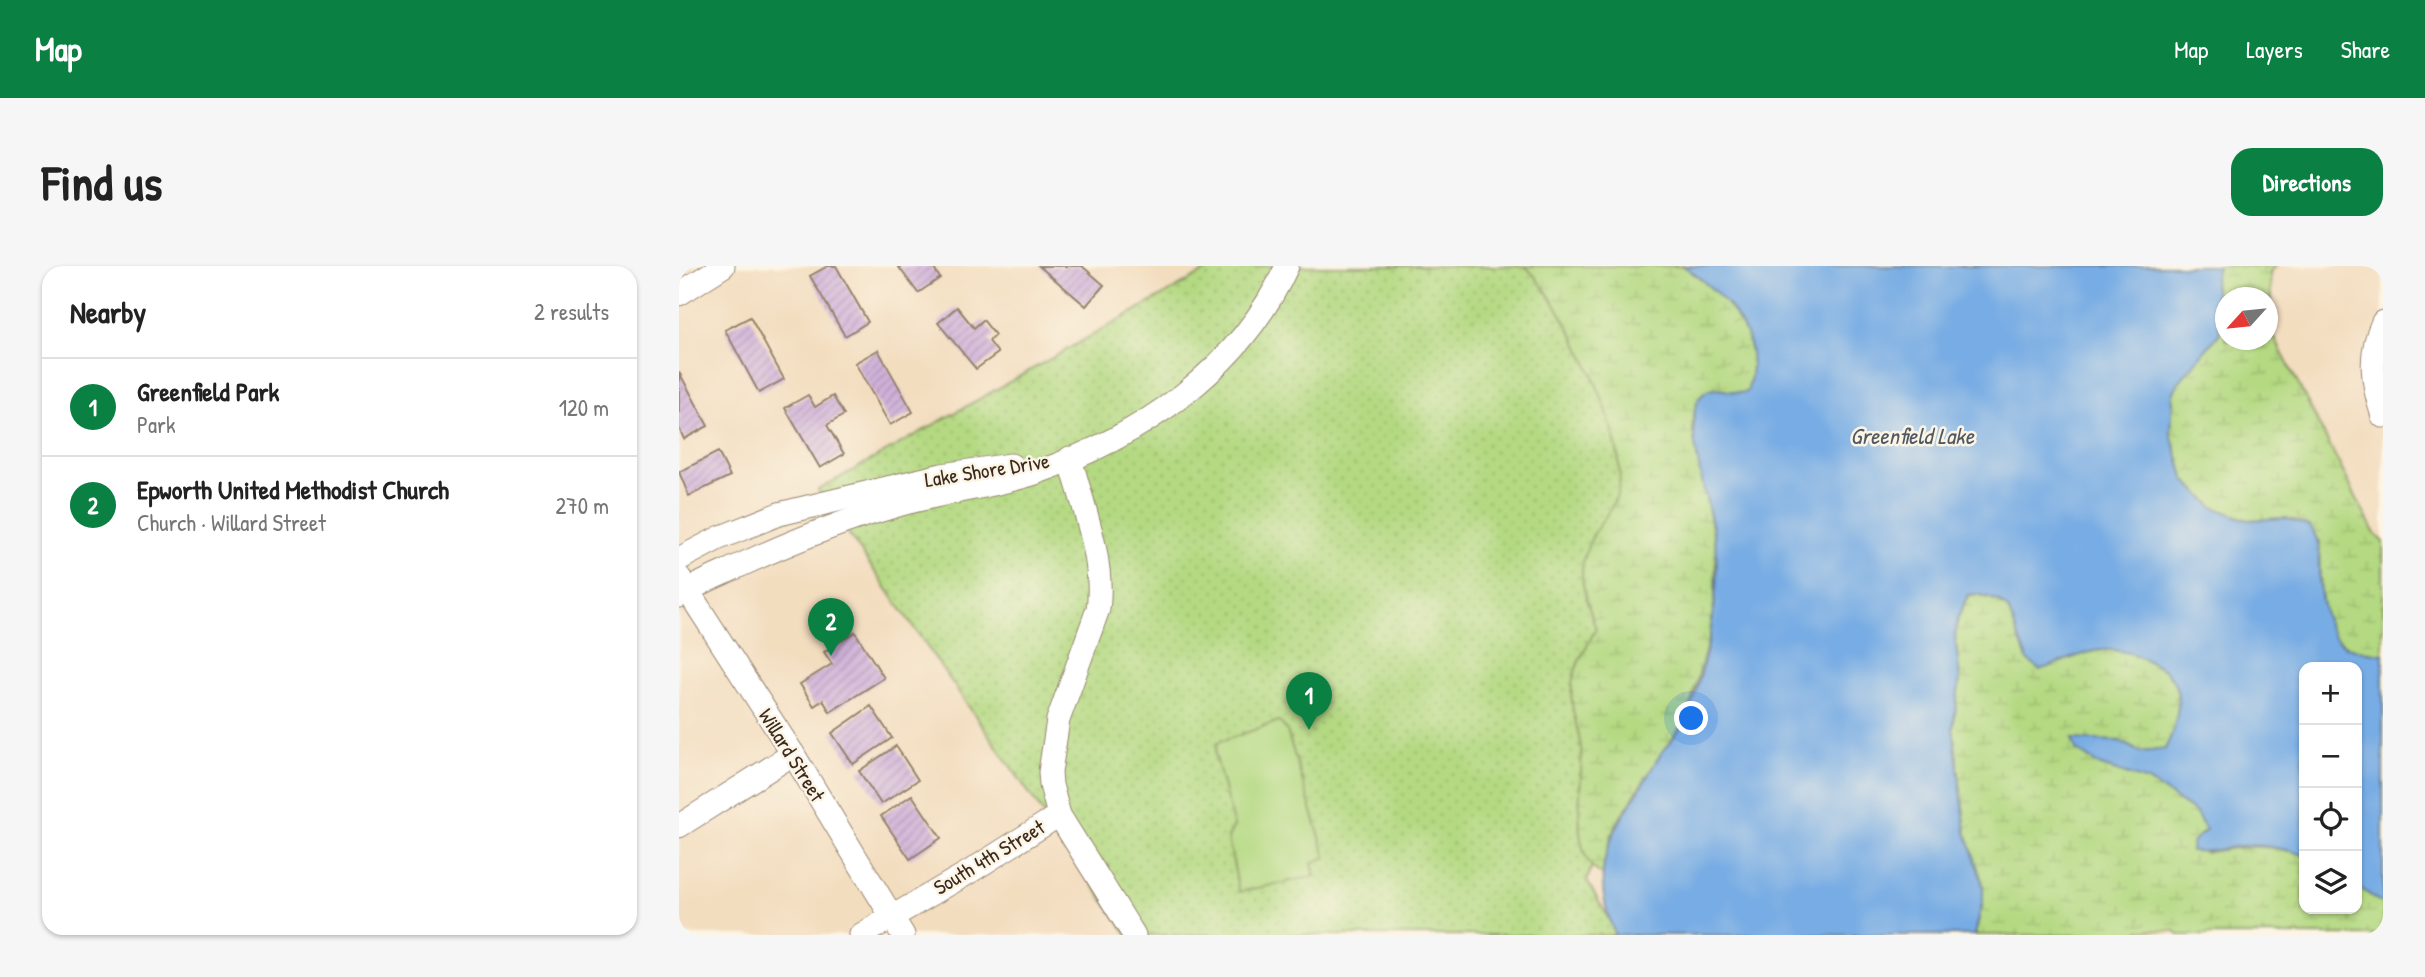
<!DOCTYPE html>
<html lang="en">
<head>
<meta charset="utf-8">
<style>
  body { margin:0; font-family:"Patrick Hand",sans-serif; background:#f6f6f6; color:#222 }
  .controls { position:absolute; right:21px; bottom:21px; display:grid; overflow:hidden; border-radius:14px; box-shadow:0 2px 5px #0004 }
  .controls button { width:63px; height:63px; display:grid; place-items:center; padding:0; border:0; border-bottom:2px solid #e0e0e0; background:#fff; color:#222; font:35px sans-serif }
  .compass { position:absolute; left:1536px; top:21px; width:63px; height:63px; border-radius:50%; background:#fff; box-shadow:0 2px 5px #0004; rotate:243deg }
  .you { position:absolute; left:1013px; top:453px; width:24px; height:24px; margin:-18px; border:5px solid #fff; border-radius:50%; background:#1a73e8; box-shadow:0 0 0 10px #1a73e833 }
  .badge { display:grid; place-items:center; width:46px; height:46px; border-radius:50%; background:#0b8043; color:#fff; font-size:23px; font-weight:700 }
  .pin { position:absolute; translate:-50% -58px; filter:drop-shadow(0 2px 4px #0008) }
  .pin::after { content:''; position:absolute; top:37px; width:24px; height:21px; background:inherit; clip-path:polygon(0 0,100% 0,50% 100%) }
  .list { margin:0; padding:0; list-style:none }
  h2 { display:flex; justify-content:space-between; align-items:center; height:91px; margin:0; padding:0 28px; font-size:30px }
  h2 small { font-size:23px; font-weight:400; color:#767676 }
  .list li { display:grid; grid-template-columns:46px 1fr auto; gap:21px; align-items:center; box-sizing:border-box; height:98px; padding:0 28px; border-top:2px solid #e0e0e0 }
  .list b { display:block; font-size:26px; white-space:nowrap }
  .list p { margin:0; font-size:23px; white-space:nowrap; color:#767676 }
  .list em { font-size:23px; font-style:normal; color:#767676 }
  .icon { flex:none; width:38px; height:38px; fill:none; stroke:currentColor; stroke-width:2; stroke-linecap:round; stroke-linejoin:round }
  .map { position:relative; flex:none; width:1704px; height:669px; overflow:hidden; border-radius:21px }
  header { display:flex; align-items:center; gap:42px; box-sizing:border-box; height:98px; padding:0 35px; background:#0b8043; color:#fff }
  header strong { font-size:33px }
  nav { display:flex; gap:38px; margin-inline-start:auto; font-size:24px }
  .intro { display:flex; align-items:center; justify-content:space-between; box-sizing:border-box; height:168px; padding:0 42px }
  h1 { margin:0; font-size:49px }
  .button { padding:18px 32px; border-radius:21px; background:#0b8043; color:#fff; font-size:24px; font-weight:700 }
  main { display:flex; gap:42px; padding:0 42px }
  aside { flex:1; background:#fff; border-radius:21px; box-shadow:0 2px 5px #0004 }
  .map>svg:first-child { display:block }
  .grass { fill:url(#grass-dots); stroke:#788250; stroke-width:2 }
  .wetland { fill:url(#wetland-marsh); stroke:#788250; stroke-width:2; fill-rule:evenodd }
  .pitch { fill:#b4d982; stroke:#788250; stroke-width:2 }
  .water { fill:#77ace4; stroke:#596b81; stroke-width:2 }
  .building { fill:url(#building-hatch) }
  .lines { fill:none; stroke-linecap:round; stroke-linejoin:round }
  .minor-casing { stroke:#97846e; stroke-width:25 }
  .minor { stroke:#fff; stroke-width:23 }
  .labels { text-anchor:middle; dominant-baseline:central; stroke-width:5; stroke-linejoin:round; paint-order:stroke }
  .street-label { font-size:21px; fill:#3b2a1e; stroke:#fcf5e5 }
  .water-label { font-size:23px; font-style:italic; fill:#505863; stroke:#fcf5e5 }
</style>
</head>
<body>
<header>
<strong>Map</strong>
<nav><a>Map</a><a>Layers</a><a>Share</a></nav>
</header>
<div class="intro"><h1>Find us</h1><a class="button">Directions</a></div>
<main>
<aside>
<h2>Nearby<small>2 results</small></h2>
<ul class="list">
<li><span class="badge">1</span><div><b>Greenfield Park</b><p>Park</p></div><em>120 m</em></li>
<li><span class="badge">2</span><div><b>Epworth United Methodist Church</b><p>Church · Willard Street</p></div><em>270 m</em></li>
</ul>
</aside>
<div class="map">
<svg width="1704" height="669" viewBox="0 0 1704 669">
  <defs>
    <pattern id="grass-dots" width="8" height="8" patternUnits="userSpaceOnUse" patternTransform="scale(1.75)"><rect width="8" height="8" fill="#b4d982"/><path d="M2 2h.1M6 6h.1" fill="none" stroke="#9cba70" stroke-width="1.8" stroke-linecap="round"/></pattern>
    <pattern id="wetland-marsh" width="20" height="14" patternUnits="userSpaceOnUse" patternTransform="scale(1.75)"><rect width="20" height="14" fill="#b4d982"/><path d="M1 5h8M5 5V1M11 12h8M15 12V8" fill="none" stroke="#9cba70"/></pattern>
    <pattern id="building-hatch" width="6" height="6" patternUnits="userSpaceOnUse" patternTransform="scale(1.75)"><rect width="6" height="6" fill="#d0b1da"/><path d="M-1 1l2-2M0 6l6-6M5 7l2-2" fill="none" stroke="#aa90b0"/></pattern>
  </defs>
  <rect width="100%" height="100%" fill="#fcf5e5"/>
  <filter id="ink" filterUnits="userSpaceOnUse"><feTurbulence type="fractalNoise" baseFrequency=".0143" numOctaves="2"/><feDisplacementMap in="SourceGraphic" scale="14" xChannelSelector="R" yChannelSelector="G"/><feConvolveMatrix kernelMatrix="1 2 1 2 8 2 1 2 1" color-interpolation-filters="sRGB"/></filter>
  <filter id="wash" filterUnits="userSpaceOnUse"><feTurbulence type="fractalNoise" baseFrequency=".00686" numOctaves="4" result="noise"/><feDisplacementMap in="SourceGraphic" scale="28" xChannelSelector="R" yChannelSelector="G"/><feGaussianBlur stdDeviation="1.57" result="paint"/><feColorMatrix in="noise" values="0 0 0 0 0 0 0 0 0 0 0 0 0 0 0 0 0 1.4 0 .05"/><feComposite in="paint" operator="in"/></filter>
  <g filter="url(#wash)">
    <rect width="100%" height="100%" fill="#f3ddbf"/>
    <polygon class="grass" points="536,0 955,0 1002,313 908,615 939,669 449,669 139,224"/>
    <g class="wetland">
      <path d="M846,0H1005L1042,30L1067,65L1074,95L1073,115L1068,126L1060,128L1037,122L1017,139L1013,161L1037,282L1036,331L1031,368L1007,453L980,491L941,552L932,570L924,609C886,591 906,514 902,482C899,460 890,440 893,418C896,398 908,380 917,363C905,325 893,304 916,266C923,255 934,241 938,229C955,176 885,36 846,0Z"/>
      <path d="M1539,0H1597L1591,6L1593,67L1696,268L1704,276V388C1690,386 1673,385 1662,376C1639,361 1640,301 1641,276L1607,252L1569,254L1534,241L1506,214L1492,168L1494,128L1498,117L1541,67L1535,17ZM1546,32H1588V74H1546Z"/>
      <path d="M1299,328L1319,335L1329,343L1348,393L1360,404C1380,398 1402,386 1423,384C1440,383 1454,387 1469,395C1475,399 1483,402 1488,406C1508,426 1497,462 1486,483L1461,486L1440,475L1422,500L1469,515L1516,546L1527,564L1514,576L1526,587C1563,580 1589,577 1625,589V643H1678V620L1704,638V669H1499L1497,665L1460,664L1458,669H1296L1304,634V619L1287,566L1274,462L1281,412L1276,371L1279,352L1289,329Z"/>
    </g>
    <polygon class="pitch" points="600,455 608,465 647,591 633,597 636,610 560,626 549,571 555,560 536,488 538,477"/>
    <path class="water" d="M1005,0H1539L1535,17L1541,67L1499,117L1494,128L1492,168L1506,214L1534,241L1568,254L1607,252L1631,260C1644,281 1639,283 1640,306C1640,324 1646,366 1662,377C1674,385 1690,386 1704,388V638L1678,620V401H1625V589C1606,583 1583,578 1563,580C1545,582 1530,587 1512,585L1513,576L1527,564L1516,546L1469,515L1422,500L1397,484L1393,473L1440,475L1461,486L1486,483C1497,462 1508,426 1488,406C1483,402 1475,399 1469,395C1454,387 1440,383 1423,384C1402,386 1380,398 1360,404L1348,393L1329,343L1319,335L1300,328L1289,329L1279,352L1276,371L1281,412L1274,462L1287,566L1304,619V634L1296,669H936C911,609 926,576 959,526C967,514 973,501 981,489C989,478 999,467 1006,455C1015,438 1027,388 1031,368C1036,341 1039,311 1037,284C1036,248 998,155 1023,129C1036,115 1052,130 1068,126C1087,70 1047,31 1005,0Z"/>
    <g id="blocks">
      <g class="building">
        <polygon points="149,0 157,0 189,56 166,70 131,10"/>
        <polygon points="219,0 253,0 261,12 239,27"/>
        <polygon points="360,0 403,0 425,19 407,40"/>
        <polygon points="278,41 295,62 304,54 316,69 310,75 319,87 297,103 259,57"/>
        <polygon points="71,51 105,113 80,127 46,64"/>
        <polygon points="199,84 234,146 211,159 176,97"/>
        <polygon points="0,106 29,160 5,173 0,162"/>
        <polygon points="129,129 136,141 154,130 165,149 148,159 165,188 141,202 106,142"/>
        <polygon points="39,186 51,210 10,230 0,206"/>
        <polygon points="176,366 205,412 151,446 144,434 135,440 121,418 153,398 145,386"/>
        <polygon points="192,440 213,472 174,498 153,467"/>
        <polygon points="217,480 239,514 202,538 180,505"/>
        <polygon points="233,529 262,572 231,593 202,550"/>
      </g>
    </g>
  </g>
  <g filter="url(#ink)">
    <use href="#blocks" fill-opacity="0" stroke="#97846e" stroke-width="2"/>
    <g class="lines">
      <g class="minor-casing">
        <g id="minor">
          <polyline points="0,28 44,0"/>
          <path d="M1704,56C1689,88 1693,117 1704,150"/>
          <path d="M391,192C403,238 426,295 419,343L379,454L371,506L372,519L380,549L455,669"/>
          <polyline points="0,293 40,272 100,248 263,209 332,199"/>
          <polyline points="0,311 114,488 224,669"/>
          <path d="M0,330C19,317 41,309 62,299C112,276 163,255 216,240C262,226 310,222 356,207C461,171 561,104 608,0"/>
          <polyline points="0,560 114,488"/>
          <polyline points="182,669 292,605 380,549"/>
        </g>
      </g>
      <use href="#minor" class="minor"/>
    </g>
  </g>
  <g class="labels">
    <g class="street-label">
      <text transform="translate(308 204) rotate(-9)">Lake Shore Drive</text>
      <text transform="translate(113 489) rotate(58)">Willard Street</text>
      <text transform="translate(310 591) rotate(-31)">South 4th Street</text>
    </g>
    <g class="water-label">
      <text x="1233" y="169">Greenfield Lake</text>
    </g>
  </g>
</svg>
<div class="controls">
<button>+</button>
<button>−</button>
<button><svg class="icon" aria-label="locate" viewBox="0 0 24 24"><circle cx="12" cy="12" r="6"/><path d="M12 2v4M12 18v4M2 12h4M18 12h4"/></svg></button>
<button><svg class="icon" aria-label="layers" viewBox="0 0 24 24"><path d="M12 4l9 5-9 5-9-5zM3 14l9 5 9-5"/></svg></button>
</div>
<svg class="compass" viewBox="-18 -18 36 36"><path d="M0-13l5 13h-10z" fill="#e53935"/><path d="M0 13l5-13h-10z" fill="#767676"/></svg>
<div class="you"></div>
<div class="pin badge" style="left:630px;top:464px">1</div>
<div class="pin badge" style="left:152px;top:390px">2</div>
</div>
</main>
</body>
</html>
